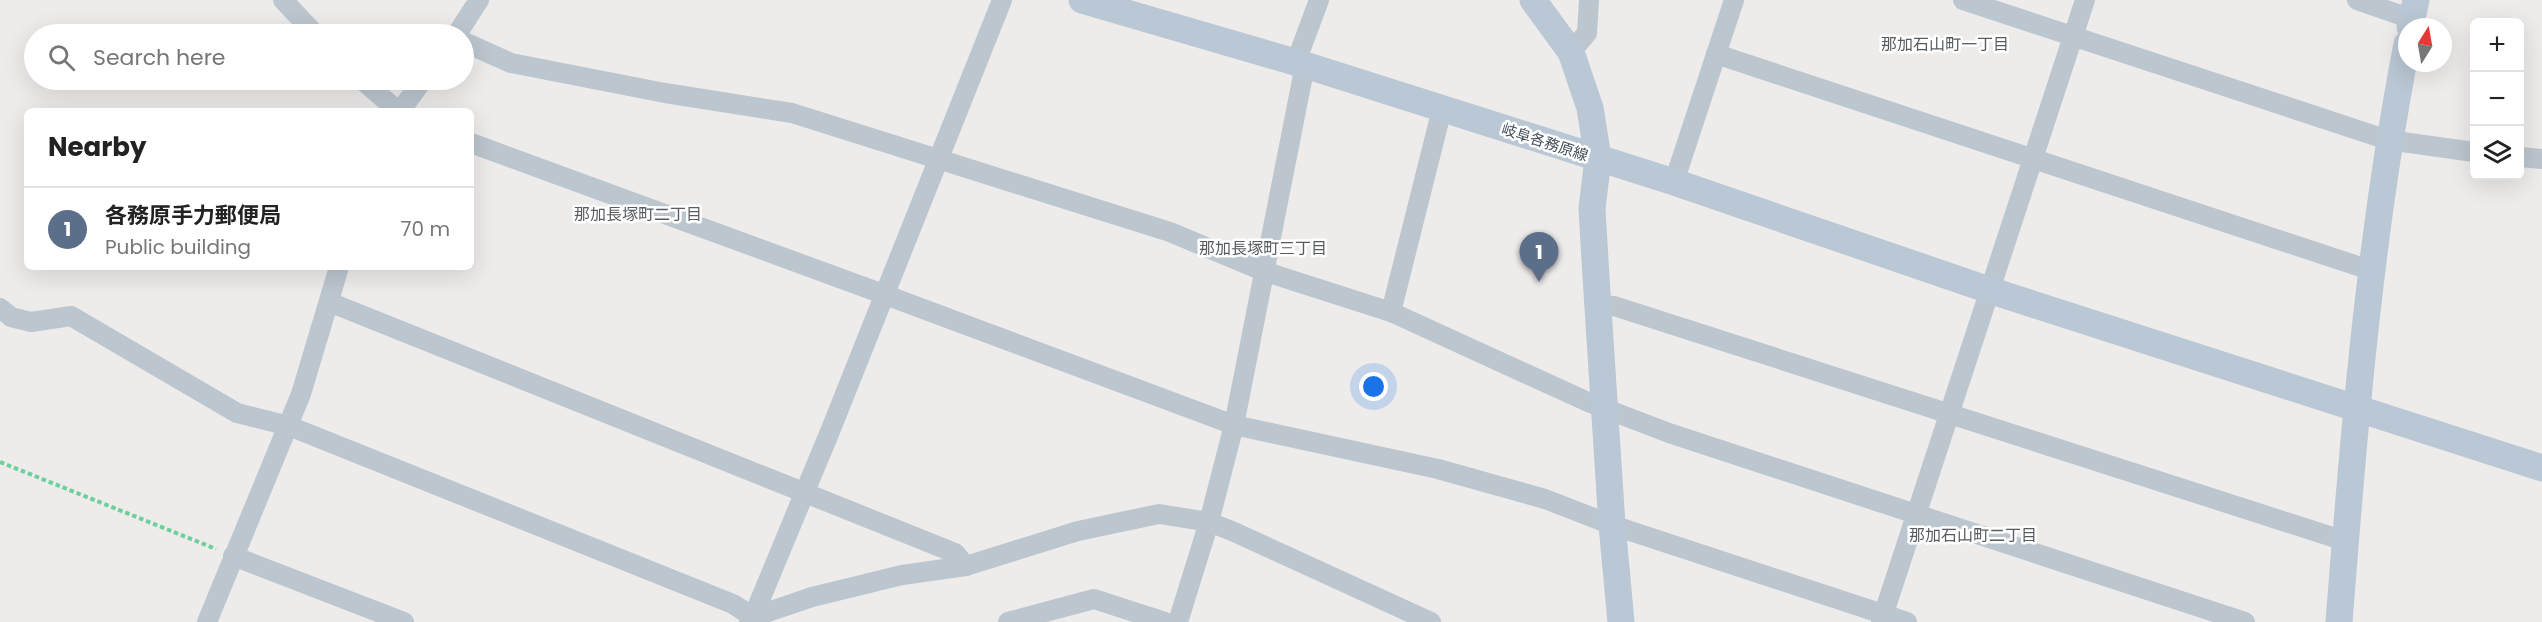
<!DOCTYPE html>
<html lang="en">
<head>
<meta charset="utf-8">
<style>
  body { margin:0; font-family:Poppins,"Noto Sans JP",sans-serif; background:#f6f6f6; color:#222 }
  .controls { position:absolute; right:18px; top:18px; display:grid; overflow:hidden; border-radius:9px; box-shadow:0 6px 24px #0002 }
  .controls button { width:54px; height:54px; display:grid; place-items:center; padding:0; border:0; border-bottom:2px solid #e0e0e0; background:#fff; color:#222; font:30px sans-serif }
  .compass { position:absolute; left:2398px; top:18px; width:54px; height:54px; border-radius:50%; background:#fff; box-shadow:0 6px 24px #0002; rotate:11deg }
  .you { position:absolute; left:1374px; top:387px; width:21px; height:21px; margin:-15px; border:4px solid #fff; border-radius:50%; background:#1a73e8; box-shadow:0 0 0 9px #1a73e833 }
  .badge { display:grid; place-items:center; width:39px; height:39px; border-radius:50%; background:#1070e3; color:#fff; font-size:20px; font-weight:700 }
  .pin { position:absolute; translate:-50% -50px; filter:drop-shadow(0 2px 3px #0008) }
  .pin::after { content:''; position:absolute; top:32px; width:21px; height:18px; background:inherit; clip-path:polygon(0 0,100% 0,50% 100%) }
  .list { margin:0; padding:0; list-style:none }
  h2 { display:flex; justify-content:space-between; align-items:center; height:78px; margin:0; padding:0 24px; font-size:26px }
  h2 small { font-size:20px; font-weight:400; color:#767676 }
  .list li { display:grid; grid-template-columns:39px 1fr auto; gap:18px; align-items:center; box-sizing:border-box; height:84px; padding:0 24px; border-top:2px solid #e0e0e0 }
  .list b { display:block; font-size:22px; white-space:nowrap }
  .list p { margin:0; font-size:20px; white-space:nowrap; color:#767676 }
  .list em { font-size:20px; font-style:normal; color:#767676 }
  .icon { flex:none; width:33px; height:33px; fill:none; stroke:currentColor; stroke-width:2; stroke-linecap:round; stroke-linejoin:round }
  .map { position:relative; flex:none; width:2542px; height:622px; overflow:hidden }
  .search { position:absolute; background:#fff; box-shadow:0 6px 24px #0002; left:24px; top:24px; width:450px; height:66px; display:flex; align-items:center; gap:15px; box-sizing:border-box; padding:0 21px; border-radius:33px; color:#767676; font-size:22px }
  .panel { position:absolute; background:#fff; box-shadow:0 6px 24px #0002; left:24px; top:108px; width:450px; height:162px; border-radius:9px }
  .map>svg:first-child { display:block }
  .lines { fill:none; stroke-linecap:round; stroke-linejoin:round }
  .path { stroke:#6ccf9c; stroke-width:4; stroke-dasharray:4.5 3; stroke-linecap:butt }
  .street { stroke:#bbc6cf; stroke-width:20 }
  .secondary { stroke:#bac7d4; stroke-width:27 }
  .labels { text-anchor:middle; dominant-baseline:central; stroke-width:5; stroke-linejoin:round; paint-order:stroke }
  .street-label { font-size:15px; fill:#434f59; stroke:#fff }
  .neighbourhood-label { font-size:16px; fill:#585c60; stroke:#fff }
</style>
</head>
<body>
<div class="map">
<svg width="2542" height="622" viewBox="0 0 2542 622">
  <rect width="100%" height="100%" fill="#eeebeb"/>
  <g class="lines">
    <polyline class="path" points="0,462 216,549"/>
    <g class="street">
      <polyline points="283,0 315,34"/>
      <polyline points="1963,0 2388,140 2474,152"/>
      <polyline points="2357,0 2412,19"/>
      <polyline points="457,34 479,0"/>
      <polyline points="464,42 511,63 665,93 792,113 1170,232 1263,271 1391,312 1588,402 1669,433 2245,622"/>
      <polyline points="1571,52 1587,33 1589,0"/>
      <polyline points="1716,54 2370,270"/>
      <polyline points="1296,62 1319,0"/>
      <polyline points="362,80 398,111"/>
      <polyline points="400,111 423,80"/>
      <polyline points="471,143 883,294 1234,425 1438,469 1545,499 1612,525 1907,622"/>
      <polyline points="2520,157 2542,159"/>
      <polyline points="1674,182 1734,0"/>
      <polyline points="329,302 955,553 966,566"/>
      <polyline points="1598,305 1614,306 2345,541"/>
      <polyline points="0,308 11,317 31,322 71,316 237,413 289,426 733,604 753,617"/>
      <polyline points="1391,312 1442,109"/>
      <polyline points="233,556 404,622"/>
      <polyline points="753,617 812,597 902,575 966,566 1078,531 1159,514 1209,522 1232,531 1431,622"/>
      <polyline points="207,622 301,394 339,267"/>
      <polyline points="749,622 753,617 831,429 1002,0"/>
      <polyline points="1008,622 1094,599 1165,622"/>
      <polyline points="1178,622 1209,522 1234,425 1305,65"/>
      <polyline points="1881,622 2085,0"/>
    </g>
    <g class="secondary">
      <polyline points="1082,0 1305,65 1674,182 1989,290 2542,468"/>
      <polyline points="1533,0 1571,52 1590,108 1598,158 1592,209 1596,277 1612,525 1621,622"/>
      <polyline points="2410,27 2416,0"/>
      <path d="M2339,622C2354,428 2370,235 2407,44"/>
    </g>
  </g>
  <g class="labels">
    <g class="street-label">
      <text transform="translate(1545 142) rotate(18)">岐阜各務原線</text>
    </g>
    <g class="neighbourhood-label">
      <text x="1945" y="44">那加石山町一丁目</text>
      <text x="638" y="214">那加長塚町二丁目</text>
      <text x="1263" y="248">那加長塚町三丁目</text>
      <text x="1973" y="535">那加石山町二丁目</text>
    </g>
  </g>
</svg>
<div class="controls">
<button>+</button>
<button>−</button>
<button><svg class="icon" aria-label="layers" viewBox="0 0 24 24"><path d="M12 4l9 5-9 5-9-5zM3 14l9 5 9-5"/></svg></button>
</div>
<svg class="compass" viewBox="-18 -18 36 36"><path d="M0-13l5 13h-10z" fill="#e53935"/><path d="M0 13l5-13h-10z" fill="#767676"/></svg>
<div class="you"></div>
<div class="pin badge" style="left:1539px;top:282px;background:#5c6f8a">1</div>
<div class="search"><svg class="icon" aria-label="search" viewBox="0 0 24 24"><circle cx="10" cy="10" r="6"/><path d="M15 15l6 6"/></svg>Search here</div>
<section class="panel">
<h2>Nearby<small></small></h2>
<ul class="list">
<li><span class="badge" style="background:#5c6f8a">1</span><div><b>各務原手力郵便局</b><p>Public building</p></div><em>70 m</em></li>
</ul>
</section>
</div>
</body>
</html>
